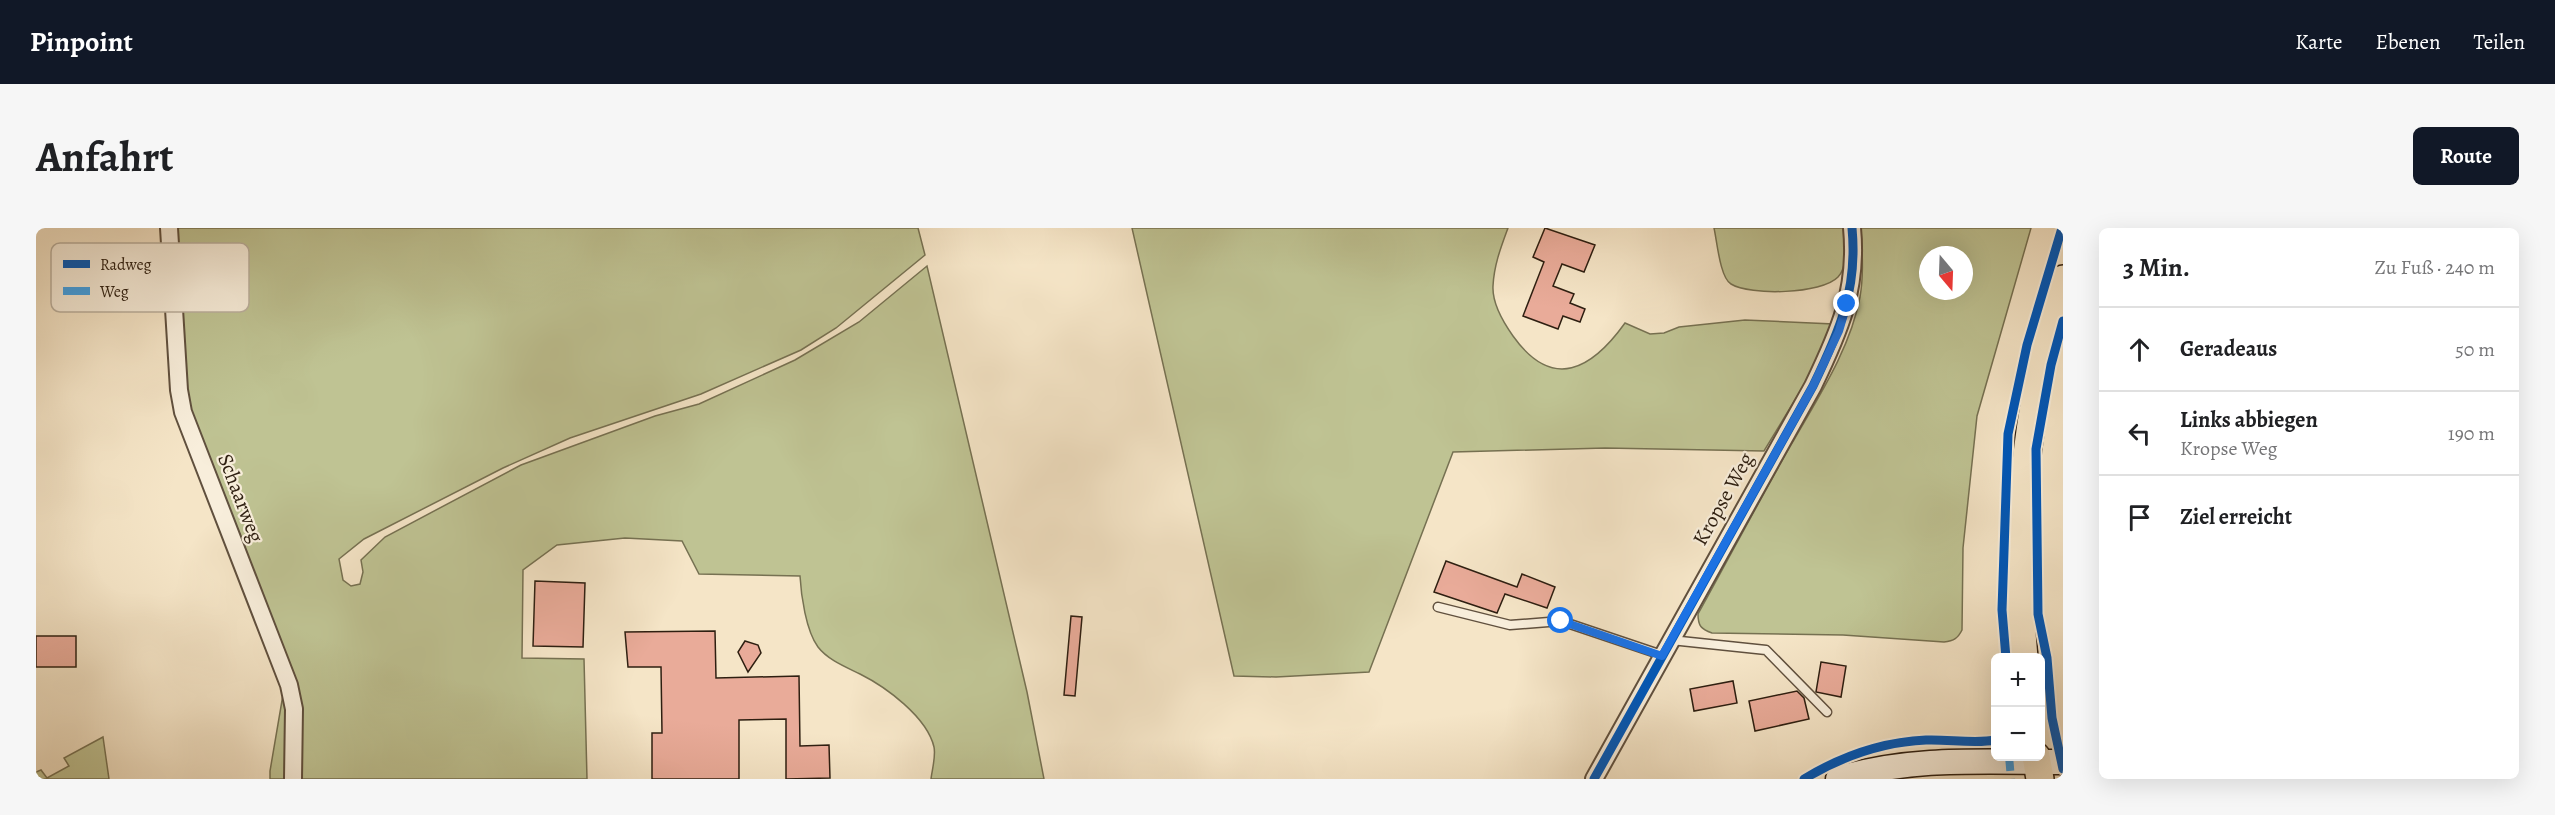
<!DOCTYPE html>
<html lang="de">
<head>
<meta charset="utf-8">
<style>
  body { margin:0; font-family:Alegreya,serif; background:#f6f6f6; color:#202124 }
  .controls { position:absolute; right:18px; bottom:18px; display:grid; overflow:hidden; border-radius:9px; box-shadow:0 6px 24px #0002 }
  .controls button { width:54px; height:54px; display:grid; place-items:center; padding:0; border:0; border-bottom:2px solid #e0e0e0; background:#fff; color:#202124; font:30px sans-serif }
  .compass { position:absolute; left:1883px; top:18px; width:54px; height:54px; border-radius:50%; background:#fff; box-shadow:0 6px 24px #0002; rotate:161deg }
  .stop { position:absolute; width:18px; height:18px; margin:-14px; border:4px solid #1a73e8; border-radius:50%; background:#fff }
  .stop.end { background:#1a73e8; border-color:#fff; box-shadow:0 2px 6px #0008 }
  .list { margin:0; padding:0; list-style:none }
  h2 { display:flex; justify-content:space-between; align-items:center; height:78px; margin:0; padding:0 24px; font-size:26px }
  h2 small { font-size:20px; font-weight:400; color:#757577 }
  .list li { display:grid; grid-template-columns:39px 1fr auto; gap:18px; align-items:center; box-sizing:border-box; height:84px; padding:0 24px; border-top:2px solid #e0e0e0 }
  .list b { display:block; font-size:22px; white-space:nowrap }
  .list p { margin:0; font-size:20px; white-space:nowrap; color:#757577 }
  .list em { font-size:20px; font-style:normal; color:#757577 }
  .icon { flex:none; width:33px; height:33px; fill:none; stroke:currentColor; stroke-width:2; stroke-linecap:round; stroke-linejoin:round }
  .map { position:relative; flex:none; width:2027px; height:551px; overflow:hidden; border-radius:9px }
  header { display:flex; align-items:center; gap:36px; box-sizing:border-box; height:84px; padding:0 30px; background:#111827; color:#fff }
  header strong { font-size:28px }
  nav { display:flex; gap:33px; margin-inline-start:auto; font-size:21px }
  .intro { display:flex; align-items:center; justify-content:space-between; box-sizing:border-box; height:144px; padding:0 36px }
  h1 { margin:0; font-size:42px }
  .button { padding:15px 27px; border-radius:9px; background:#111827; color:#fff; font-size:21px; font-weight:700 }
  main { display:flex; gap:36px; padding:0 36px }
  aside { flex:1; background:#fff; border-radius:9px; box-shadow:0 6px 24px #0002 }
  .map>svg:first-child { display:block }
  .green { fill:#bfc393; stroke:#767152; stroke-width:1.5; fill-rule:evenodd }
  .building { fill:#e9ab99; stroke:#2e1f11; stroke-width:1.5 }
  .lines { fill:none; stroke-linecap:round; stroke-linejoin:round }
  .service-casing { stroke:#60503e; stroke-width:11 }
  .minor-casing { stroke:#60503e; stroke-width:20 }
  .secondary-casing { stroke:#2e1f11; stroke-width:27 }
  .primary-casing { stroke:#2e1f11; stroke-width:30 }
  .service { stroke:#f8eedb; stroke-width:8 }
  .minor { stroke:#f8eedb; stroke-width:16 }
  .secondary { stroke:#f8eedb; stroke-width:24 }
  .primary { stroke:#f5e5c7; stroke-width:27 }
  .quiet { stroke:#3ea2ea; stroke-width:8; stroke-dasharray:15 8; stroke-linecap:butt }
  .cycleway-casing { stroke:#f8eedb; stroke-width:13 }
  .cycleway { stroke:#0057b8; stroke-width:9 }
  .route { stroke:#1a73e8; stroke-width:8 }
  .labels { text-anchor:middle; dominant-baseline:central; stroke-width:4.5; stroke-linejoin:round; paint-order:stroke }
  .street-label { font-size:21px; fill:#2e1f11; stroke:#f8eedb }
  .key { fill:#f8eedb; stroke:#bbb09e; stroke-width:1.5 }
  .key-label { font-size:16px; fill:#2e1f11 }
</style>
</head>
<body>
<header>
<strong>Pinpoint</strong>
<nav><a>Karte</a><a>Ebenen</a><a>Teilen</a></nav>
</header>
<div class="intro"><h1>Anfahrt</h1><a class="button">Route</a></div>
<main>
<div class="map">
<svg width="2027" height="551" viewBox="0 0 2027 551">
  <rect width="100%" height="100%" fill="#f5e5c7"/>
  <filter id="stains"><feTurbulence type="fractalNoise" baseFrequency=".00333" numOctaves="4"/><feColorMatrix values="0 0 0 0 .2 0 0 0 0 .09 0 0 0 0 .02 0 0 0 .5 -.17"/></filter>
  <radialGradient id="worn" r=".72"><stop offset=".6" stop-color="#630" stop-opacity="0"/><stop offset="1" stop-color="#630" stop-opacity=".3"/></radialGradient>
  <g class="green">
    <path d="M137,0H882L889,27L800,100L765,122L665,166L534,210L467,240L328,311L303,331L307,352L315,358L324,356L327,344L325,332L349,309L485,237L619,188L663,176L759,132L823,94L891,38L991,464L1008,551H895C896,542 900,528 898,519C891,489 850,459 824,446C810,439 792,432 782,419C770,403 765,367 764,348L663,346L646,313L589,310L521,317L487,342L486,430L548,431L551,551H261L262,477L151,177Z"/>
    <path d="M1096,0H1472C1465,19 1458,37 1457,58C1456,76 1467,94 1477,108C1517,164 1556,141 1589,95L1614,106L1628,105L1643,99L1709,92L1797,96L1771,152L1728,223L1569,220L1417,224L1333,444L1240,449L1198,448Z"/>
    <path d="M1678,0H1808C1808,14 1813,38 1802,49C1786,66 1714,68 1695,56C1684,50 1681,13 1678,0Z"/>
    <path d="M1825,0H1995L1941,188L1927,320L1926,402C1922,410 1918,413 1908,414L1807,407L1676,405C1665,401 1662,398 1662,386C1693,330 1723,273 1755,217C1781,171 1814,122 1824,69C1828,46 1826,23 1825,0ZM1892,27H1928V63H1892Z"/>
    <polygon points="249,455 253,551 234,551 234,543"/>
    <polygon points="67,509 73,551 0,551 0,544 5,542 11,550 33,538 28,530"/>
  </g>
  <g class="building">
    <polygon points="1509,0 1559,17 1548,44 1526,36 1517,58 1538,66 1534,75 1549,81 1544,94 1527,88 1522,101 1487,88 1508,34 1497,29"/>
    <polygon points="1410,333 1481,359 1486,346 1519,359 1511,380 1469,366 1461,385 1398,364"/>
    <polygon points="499,353 549,355 547,419 497,418"/>
    <polygon points="1035,388 1046,389 1039,468 1028,467"/>
    <polygon points="679,403 680,450 763,448 764,518 793,517 794,550 750,551 750,491 703,492 703,551 616,551 616,505 626,505 625,439 592,439 589,404"/>
    <rect x="0" y="408" width="40" height="31"/>
    <polygon points="709,413 722,417 725,425 712,444 702,424"/>
    <polygon points="1785,434 1810,438 1805,469 1780,464"/>
    <polygon points="1697,453 1701,475 1658,483 1654,461"/>
    <polygon points="1761,463 1768,470 1773,491 1719,503 1713,473"/>
  </g>
  <g class="lines">
    <g class="service-casing">
      <g id="service">
        <polyline points="1402,379 1474,397 1525,393 1626,427"/>
        <polyline points="1635,412 1730,422 1791,484"/>
      </g>
    </g>
    <g class="minor-casing">
      <g id="minor">
        <polyline points="133,0 143,162 147,184 253,457 258,481 257,551"/>
        <path d="M1558,551L1777,158C1803,104 1822,62 1816,0"/>
      </g>
    </g>
    <g class="secondary-casing">
      <path id="secondary" d="M1802,551C1875,528 1952,534 2027,534"/>
    </g>
    <g class="primary-casing">
      <g id="primary">
        <path d="M1988,430C1976,300 1991,175 2027,51"/>
        <polyline points="2000,528 2004,551"/>
      </g>
    </g>
    <use href="#service" class="service"/>
    <use href="#minor" class="minor"/>
    <use href="#secondary" class="secondary"/>
    <use href="#primary" class="primary"/>
    <polyline class="quiet" points="1973,528 1975,551"/>
    <g class="cycleway-casing">
      <g id="cycleway">
        <polyline points="2027,93 2015,137 2000,221 2002,386 2011,430 2016,490 2027,541"/>
        <polyline points="1970,430 1966,382 1972,206 1991,117 2026,0"/>
        <path d="M1558,551L1777,158C1803,104 1822,62 1816,0"/>
        <path d="M1768,551C1806,528 1845,514 1890,512C1912,511 1938,516 1960,512"/>
      </g>
    </g>
    <use href="#cycleway" class="cycleway"/>
  </g>
  <g class="lines">
    <polyline class="route" points="1525,393 1626,428 1777,158 1803,103 1811,76"/>
  </g>
  <g class="labels">
    <g class="street-label">
      <text transform="translate(205 270) rotate(69)">Schaarweg</text>
      <text transform="translate(1687 271) rotate(-61)">Kropse Weg</text>
    </g>
  </g>
  <rect x="15" y="15" width="198" height="69" rx="9" class="key"/>
  <rect x="27" y="32" width="27" height="8" fill="#0057b8"/>
  <rect x="27" y="59" width="27" height="8" fill="#3ea2ea"/>
  <g class="key-label">
    <text x="64" y="42">Radweg</text>
    <text x="64" y="69">Weg</text>
  </g>
  <rect width="100%" height="100%" filter="url(#stains)"/>
  <rect width="100%" height="100%" fill="url(#worn)"/>
</svg>
<div class="controls">
<button>+</button>
<button>−</button>
</div>
<svg class="compass" viewBox="-18 -18 36 36"><path d="M0-13l5 13h-10z" fill="#e53935"/><path d="M0 13l5-13h-10z" fill="#757577"/></svg>
<div class="stop" style="left:1525px;top:393px"></div>
<div class="stop end" style="left:1811px;top:76px"></div>
</div>
<aside>
<h2>3 Min.<small>Zu Fuß · 240 m</small></h2>
<ul class="list">
<li><svg class="icon" aria-label="ahead" viewBox="0 0 24 24"><path d="M12 20V5M6 11l6-6 6 6"/></svg><div><b>Geradeaus</b></div><em>50 m</em></li>
<li><svg class="icon" aria-label="left" viewBox="0 0 24 24"><path d="M17 20v-9H6M10 6l-5 5 5 5"/></svg><div><b>Links abbiegen</b><p>Kropse Weg</p></div><em>190 m</em></li>
<li><svg class="icon" aria-label="arrive" viewBox="0 0 24 24"><path d="M6 21V4h12l-3 4 3 4H6"/></svg><div><b>Ziel erreicht</b></div></li>
</ul>
</aside>
</main>
</body>
</html>
